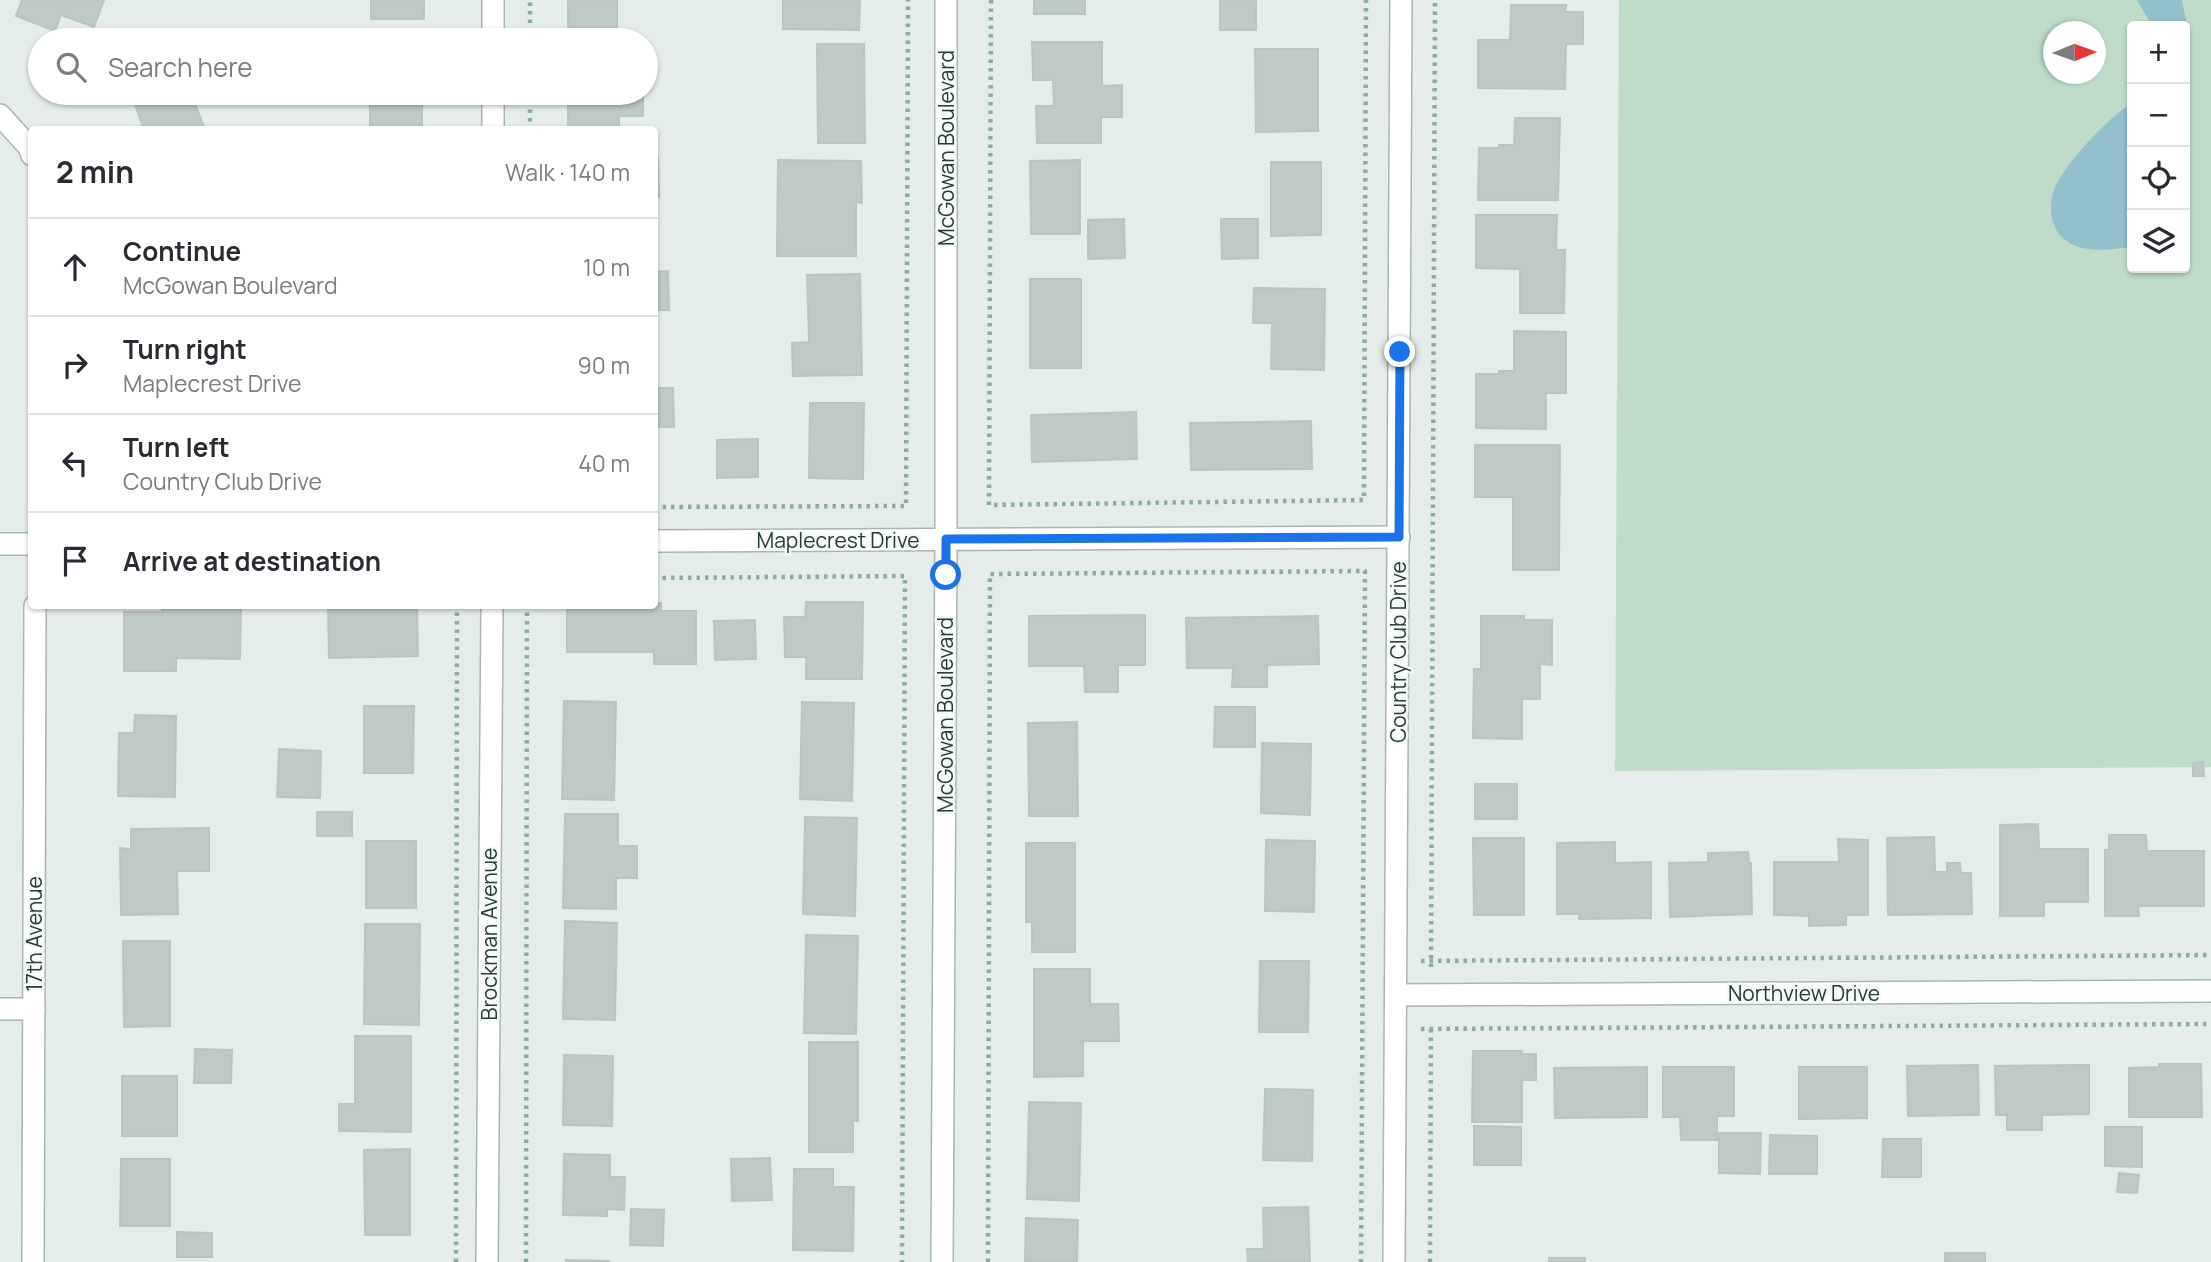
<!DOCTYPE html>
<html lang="en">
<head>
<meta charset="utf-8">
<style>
  body { margin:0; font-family:Manrope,sans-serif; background:#f2f2f3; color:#2b2b33 }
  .controls { position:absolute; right:21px; top:21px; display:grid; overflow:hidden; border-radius:7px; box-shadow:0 2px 5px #0004 }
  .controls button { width:63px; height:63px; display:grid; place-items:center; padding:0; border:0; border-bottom:2px solid #e1e1e2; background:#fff; color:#2b2b33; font:35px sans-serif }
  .compass { position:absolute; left:2043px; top:21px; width:63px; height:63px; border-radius:50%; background:#fff; box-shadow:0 2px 5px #0004; rotate:89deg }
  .stop { position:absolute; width:21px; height:21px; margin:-16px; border:5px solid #1a73e8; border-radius:50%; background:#fff }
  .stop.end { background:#1a73e8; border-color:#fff; box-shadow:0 2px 7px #0008 }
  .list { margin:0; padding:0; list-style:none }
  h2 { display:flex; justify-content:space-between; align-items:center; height:91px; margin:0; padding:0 28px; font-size:30px }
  h2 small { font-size:23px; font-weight:400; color:#7c7c81 }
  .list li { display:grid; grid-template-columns:46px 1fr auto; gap:21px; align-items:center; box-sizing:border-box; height:98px; padding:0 28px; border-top:2px solid #e1e1e2 }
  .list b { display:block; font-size:26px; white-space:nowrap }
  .list p { margin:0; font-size:23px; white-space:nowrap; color:#7c7c81 }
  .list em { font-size:23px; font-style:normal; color:#7c7c81 }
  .icon { flex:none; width:38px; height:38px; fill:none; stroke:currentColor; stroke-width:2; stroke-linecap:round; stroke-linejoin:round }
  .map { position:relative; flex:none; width:2211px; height:1262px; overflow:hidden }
  .search { position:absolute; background:#fff; box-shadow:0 2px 5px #0004; left:28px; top:28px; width:630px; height:77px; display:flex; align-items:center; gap:18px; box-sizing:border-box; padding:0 24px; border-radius:38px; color:#7c7c81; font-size:26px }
  .panel { position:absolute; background:#fff; box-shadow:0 2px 5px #0004; left:28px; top:126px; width:630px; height:483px; border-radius:7px }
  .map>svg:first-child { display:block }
  .green { fill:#c0dcc9; fill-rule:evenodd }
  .water { fill:#92c0cd }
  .building { fill:#bdcac6; stroke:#b8c6c1; stroke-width:2 }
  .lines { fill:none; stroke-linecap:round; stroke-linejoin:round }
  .minor-casing { stroke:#a8b5b1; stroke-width:24 }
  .path { stroke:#88aea4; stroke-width:4.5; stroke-dasharray:3.5 5; stroke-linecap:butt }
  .minor { stroke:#fff; stroke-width:21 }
  .route { stroke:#1a73e8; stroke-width:9 }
  .labels { text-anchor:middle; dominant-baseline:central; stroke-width:5; stroke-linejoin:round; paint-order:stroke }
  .street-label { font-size:21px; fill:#253d38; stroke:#f5f9f8 }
</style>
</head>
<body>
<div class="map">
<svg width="2211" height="1262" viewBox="0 0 2211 1262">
  <rect width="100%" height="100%" fill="#e5edea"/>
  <path class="green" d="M1619,0H2211V767L1615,771ZM2132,26H2185V268H2132ZM2054,32H2096V74H2054Z"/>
  <g class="water">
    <polygon points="2137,0 2182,0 2186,20 2185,29 2185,26 2152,26"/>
    <path d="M2132,103V247C2115,249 2095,252 2079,247C2066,243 2057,235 2053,222C2050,212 2050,201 2054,190C2064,164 2109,117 2132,103Z"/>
  </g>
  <g class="building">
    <polygon points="22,0 104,0 94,27 61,15 55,31 16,16"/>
    <rect x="371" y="0" width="53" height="19"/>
    <rect x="568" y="0" width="49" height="28"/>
    <polygon points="783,0 860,0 859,30 783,29"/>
    <rect x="1034" y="0" width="51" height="14"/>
    <rect x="1220" y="0" width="36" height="30"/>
    <polygon points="1511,5 1566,5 1565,12 1583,12 1583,44 1566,44 1565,89 1478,88 1478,40 1510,40"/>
    <polygon points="1032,42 1102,42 1102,86 1122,85 1122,117 1101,117 1101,143 1037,143 1036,106 1054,106 1053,80 1033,80"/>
    <polygon points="817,44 864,44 865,143 818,143"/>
    <polygon points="1255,49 1318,49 1318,131 1256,132"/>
    <polygon points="131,93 191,93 205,130 144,130"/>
    <rect x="370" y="93" width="52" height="37"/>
    <polygon points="568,93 643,93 643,116 619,116 619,130 568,130"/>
    <polygon points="1515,118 1560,118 1558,200 1478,200 1479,148 1499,148 1499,145 1514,145"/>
    <polygon points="654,159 658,159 659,197 654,197"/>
    <polygon points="778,160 861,161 862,203 856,202 856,256 777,256"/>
    <polygon points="1080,160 1080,234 1031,234 1030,161"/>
    <polygon points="1271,162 1321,162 1321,235 1271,236"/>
    <polygon points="1476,215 1557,215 1556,250 1565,250 1564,313 1520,313 1520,269 1476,268"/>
    <polygon points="1124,219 1125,258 1088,259 1088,220"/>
    <polygon points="1221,219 1258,219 1258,258 1222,259"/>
    <polygon points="668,271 669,310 654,310 654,272"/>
    <polygon points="860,274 862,375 793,376 792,343 809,342 807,275"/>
    <rect x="1030" y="279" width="51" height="89"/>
    <polygon points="1254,288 1325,289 1324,370 1271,369 1272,323 1253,323"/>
    <polygon points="1514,331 1566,332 1566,393 1546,393 1546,429 1476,428 1476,374 1499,374 1499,371 1514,371"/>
    <polygon points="654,388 673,388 674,427 654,427"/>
    <polygon points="810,403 864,403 863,479 809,478"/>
    <polygon points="1136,412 1137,459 1032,462 1031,415"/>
    <polygon points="1311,421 1312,469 1191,470 1190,423"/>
    <polygon points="758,439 758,477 717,478 717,440"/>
    <polygon points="1475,445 1560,445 1559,570 1513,570 1513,497 1475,497"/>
    <polygon points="806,602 863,602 862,679 806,679 806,657 785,657 784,617 805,617"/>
    <polygon points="654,603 661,603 661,611 696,611 696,664 654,664 654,652 567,652 567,606 654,606"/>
    <polygon points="162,606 241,606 240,659 176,658 176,671 124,671 124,612 162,612"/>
    <polygon points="328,606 417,606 418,656 329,658"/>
    <polygon points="1145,615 1145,665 1118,665 1118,692 1085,692 1084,666 1029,666 1029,616"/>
    <polygon points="1318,616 1319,664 1267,665 1267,687 1232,687 1233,668 1187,668 1186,618"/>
    <polygon points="1481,616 1524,616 1524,620 1552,620 1552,665 1540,664 1540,699 1522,699 1522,739 1473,738 1474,669 1481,669"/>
    <polygon points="755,620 756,659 715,660 714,621"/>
    <polygon points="564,701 616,702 614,800 562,799"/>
    <polygon points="802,702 854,703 852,801 800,799"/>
    <polygon points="364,706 414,706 413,773 364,773"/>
    <polygon points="1215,707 1255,707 1255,747 1214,747"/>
    <polygon points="135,715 176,716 175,797 118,796 119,733 134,733"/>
    <polygon points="1077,722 1078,816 1029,816 1028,723"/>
    <polygon points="1262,743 1311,744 1310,815 1261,813"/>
    <polygon points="279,749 321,751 320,798 277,797"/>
    <polygon points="2203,762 2204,776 2193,776 2193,763"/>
    <rect x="1475" y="784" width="42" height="35"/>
    <rect x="317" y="812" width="35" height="24"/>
    <polygon points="565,814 618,814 618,846 637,846 637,878 616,878 616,909 563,908"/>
    <polygon points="805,817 857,818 855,916 803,914"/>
    <polygon points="2038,824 2039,849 2088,849 2088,902 2044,902 2044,916 2000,916 2000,825"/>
    <polygon points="209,828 209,871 177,871 178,914 121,915 120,848 131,849 131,829"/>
    <polygon points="2109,835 2146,835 2147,851 2204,851 2204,906 2138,906 2139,916 2105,916 2105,850 2109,850"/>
    <polygon points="1934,837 1935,872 1947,872 1947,863 1960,863 1961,873 1971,873 1972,914 1888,915 1887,838"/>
    <polygon points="1473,838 1524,838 1524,915 1474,915"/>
    <polygon points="1838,839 1868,840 1868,915 1846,915 1846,925 1809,926 1809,916 1774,915 1774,862 1839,862"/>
    <polygon points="1266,840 1315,841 1314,912 1265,911"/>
    <rect x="366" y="841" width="50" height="67"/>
    <polygon points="1615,842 1615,863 1651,862 1651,918 1579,919 1579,914 1557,914 1557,843"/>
    <polygon points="1026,843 1075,843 1075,952 1032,952 1032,922 1026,922"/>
    <polygon points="1748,852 1749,863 1751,863 1752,914 1670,917 1669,863 1708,862 1708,853"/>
    <polygon points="565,921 617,923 615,1020 563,1019"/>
    <polygon points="365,924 420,924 419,1025 364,1024"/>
    <polygon points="806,935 858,936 856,1034 804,1033"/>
    <polygon points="123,941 170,941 170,1026 124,1027"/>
    <polygon points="1260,961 1309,961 1308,1032 1259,1032"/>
    <polygon points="1034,969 1090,969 1090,1004 1118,1004 1119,1041 1083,1041 1083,1076 1034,1077"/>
    <polygon points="355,1036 411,1036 411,1132 339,1131 339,1104 355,1104"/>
    <polygon points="809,1042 858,1042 858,1121 853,1121 853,1152 809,1152"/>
    <polygon points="195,1049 232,1050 231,1083 194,1083"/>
    <polygon points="1473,1051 1522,1051 1521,1054 1536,1054 1536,1080 1522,1080 1522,1122 1472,1122"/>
    <polygon points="564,1055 613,1056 612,1126 563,1125"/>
    <polygon points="2159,1064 2201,1064 2202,1117 2129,1117 2129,1068 2159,1067"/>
    <polygon points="1978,1065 1979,1115 1908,1116 1907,1066"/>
    <polygon points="2089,1065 2089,1114 2042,1115 2042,1130 2007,1130 2007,1115 1996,1115 1995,1066"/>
    <polygon points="1647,1067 1647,1117 1555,1118 1554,1068"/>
    <polygon points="1663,1067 1734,1067 1734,1116 1717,1116 1717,1140 1681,1140 1680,1117 1663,1117"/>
    <polygon points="1799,1067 1867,1067 1867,1118 1799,1119"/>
    <rect x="122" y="1076" width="55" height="60"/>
    <polygon points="1265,1089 1313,1090 1312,1161 1263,1160"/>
    <polygon points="1029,1102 1081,1103 1079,1201 1027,1199"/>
    <polygon points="1474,1126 1521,1127 1521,1165 1474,1165"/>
    <polygon points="2105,1127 2142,1127 2142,1167 2105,1166"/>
    <polygon points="1719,1133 1761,1133 1760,1174 1719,1173"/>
    <polygon points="1770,1135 1817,1136 1817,1174 1769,1174"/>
    <polygon points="1883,1139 1921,1139 1921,1177 1882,1177"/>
    <polygon points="410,1149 410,1235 365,1235 364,1150"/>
    <polygon points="564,1154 610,1155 610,1177 625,1177 624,1210 607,1209 607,1216 563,1215"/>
    <polygon points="770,1158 772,1200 732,1201 731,1159"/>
    <polygon points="121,1159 170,1159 170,1226 120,1226"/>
    <polygon points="794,1169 833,1169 833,1187 854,1187 853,1251 793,1250"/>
    <polygon points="2119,1173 2139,1175 2137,1193 2117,1192"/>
    <polygon points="1308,1207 1310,1262 1248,1262 1247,1249 1264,1249 1263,1208"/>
    <polygon points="631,1209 664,1210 663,1246 630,1245"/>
    <polygon points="1026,1218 1078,1220 1077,1262 1025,1262"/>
    <polygon points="177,1232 212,1233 212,1257 177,1257"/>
    <rect x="1945" y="1253" width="40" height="9"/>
    <rect x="1549" y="1258" width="36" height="4"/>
    <polygon points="566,1260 609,1261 609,1262 566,1262"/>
  </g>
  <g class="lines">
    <g class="minor-casing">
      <g id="minor">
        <polyline points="493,40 493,0"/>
        <polyline points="0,115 29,147 32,155"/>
        <polyline points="493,130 493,93"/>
        <polyline points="654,541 1399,537"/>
        <polyline points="0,544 32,544"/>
        <polyline points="1397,995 2211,991"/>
        <polyline points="0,1009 34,1009"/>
        <polyline points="33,1262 35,606"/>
        <polyline points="487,1262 492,606"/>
        <polyline points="942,1262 946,539 946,0"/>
        <polyline points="1394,1262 1401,0"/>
      </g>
    </g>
    <g class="path">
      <polyline points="991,0 989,505 1364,500 1366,0"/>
      <polyline points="530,40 530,0"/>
      <polyline points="530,130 530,93"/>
      <polyline points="654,507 906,506 908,0"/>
      <polyline points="654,578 905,576 902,1262"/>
      <polyline points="1421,961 2211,955"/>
      <polyline points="1431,967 1435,0"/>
      <polyline points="1421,1029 2211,1024"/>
      <polyline points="456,1262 457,606"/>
      <polyline points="526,1262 527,606"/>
      <polyline points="988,1262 990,574 1365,571 1361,1262"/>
      <polyline points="1430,1262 1431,1028"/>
    </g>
    <use href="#minor" class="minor"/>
  </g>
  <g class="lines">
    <polyline class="route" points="946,575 946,539 1399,537 1400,352"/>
  </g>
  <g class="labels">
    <g class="street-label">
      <text transform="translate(946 148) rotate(-90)">McGowan Boulevard</text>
      <text x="838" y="540">Maplecrest Drive</text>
      <text transform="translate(1398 652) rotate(-90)">Country Club Drive</text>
      <text transform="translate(945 715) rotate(-90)">McGowan Boulevard</text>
      <text transform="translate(34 934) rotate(-90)">17th Avenue</text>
      <text transform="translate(489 934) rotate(-90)">Brockman Avenue</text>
      <text x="1804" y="993">Northview Drive</text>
    </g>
  </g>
</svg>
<div class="controls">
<button>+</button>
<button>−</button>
<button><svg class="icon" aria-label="locate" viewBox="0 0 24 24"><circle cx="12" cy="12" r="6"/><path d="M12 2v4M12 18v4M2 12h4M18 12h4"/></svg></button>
<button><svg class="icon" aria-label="layers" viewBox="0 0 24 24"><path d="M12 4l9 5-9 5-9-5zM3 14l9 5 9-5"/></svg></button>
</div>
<svg class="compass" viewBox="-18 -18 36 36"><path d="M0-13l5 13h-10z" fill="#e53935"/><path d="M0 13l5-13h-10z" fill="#7c7c81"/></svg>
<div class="stop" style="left:946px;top:575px"></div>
<div class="stop end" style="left:1400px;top:352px"></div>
<div class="search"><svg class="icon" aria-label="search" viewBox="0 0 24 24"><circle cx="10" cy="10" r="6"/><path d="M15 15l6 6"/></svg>Search here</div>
<section class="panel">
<h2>2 min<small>Walk · 140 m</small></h2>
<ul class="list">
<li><svg class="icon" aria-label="ahead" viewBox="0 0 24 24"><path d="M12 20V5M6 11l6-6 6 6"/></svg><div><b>Continue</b><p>McGowan Boulevard</p></div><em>10 m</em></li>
<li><svg class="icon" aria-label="right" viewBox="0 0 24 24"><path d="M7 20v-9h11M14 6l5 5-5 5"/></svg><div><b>Turn right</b><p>Maplecrest Drive</p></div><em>90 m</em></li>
<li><svg class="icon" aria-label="left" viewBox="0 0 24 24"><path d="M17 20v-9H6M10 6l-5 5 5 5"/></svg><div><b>Turn left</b><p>Country Club Drive</p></div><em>40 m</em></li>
<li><svg class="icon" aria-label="arrive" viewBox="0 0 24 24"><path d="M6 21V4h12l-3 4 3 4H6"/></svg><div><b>Arrive at destination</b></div></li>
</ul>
</section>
</div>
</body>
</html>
